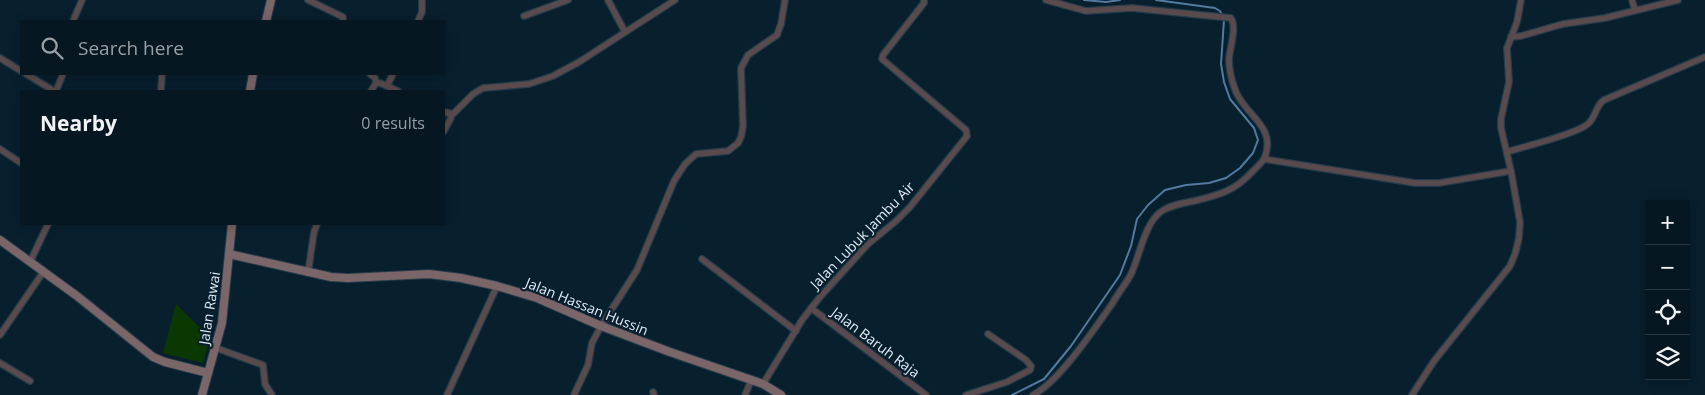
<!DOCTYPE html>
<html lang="en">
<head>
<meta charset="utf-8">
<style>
  body { margin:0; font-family:"Open Sans",sans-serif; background:#0f202a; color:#f1f3f6 }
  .controls { position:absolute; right:15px; bottom:15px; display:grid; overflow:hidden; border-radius:0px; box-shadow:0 2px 12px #0003 }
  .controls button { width:45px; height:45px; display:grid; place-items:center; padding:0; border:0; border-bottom:1px solid #273640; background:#061722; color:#f1f3f6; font:25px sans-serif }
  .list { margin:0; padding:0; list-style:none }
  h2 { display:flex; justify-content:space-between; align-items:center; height:65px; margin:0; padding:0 20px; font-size:21px }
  h2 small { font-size:16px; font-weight:400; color:#989fa5 }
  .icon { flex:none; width:28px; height:28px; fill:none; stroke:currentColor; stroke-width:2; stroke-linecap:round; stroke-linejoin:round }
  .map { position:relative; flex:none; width:1705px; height:395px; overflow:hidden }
  .search { position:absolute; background:#061722; box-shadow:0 2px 12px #0003; left:20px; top:20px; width:425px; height:55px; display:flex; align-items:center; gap:12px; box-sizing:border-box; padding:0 18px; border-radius:0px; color:#989fa5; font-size:19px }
  .panel { position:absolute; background:#061722; box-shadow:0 2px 12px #0003; left:20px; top:90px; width:425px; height:135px; border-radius:0px }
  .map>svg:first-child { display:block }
  .green { fill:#0b3800 }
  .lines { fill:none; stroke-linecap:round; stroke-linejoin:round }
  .stream { stroke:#537aa0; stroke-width:2 }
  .street-casing { stroke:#263c4a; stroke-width:8 }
  .secondary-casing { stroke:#263c4a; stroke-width:10 }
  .street { stroke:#594b4d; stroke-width:5.5 }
  .secondary { stroke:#7a6568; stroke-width:8 }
  .labels { text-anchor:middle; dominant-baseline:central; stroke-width:4.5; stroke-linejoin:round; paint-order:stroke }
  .street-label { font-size:14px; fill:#deebf6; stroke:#081f2e }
</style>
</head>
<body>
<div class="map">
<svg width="1705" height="395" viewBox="0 0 1705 395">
  <rect width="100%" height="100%" fill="#081f2e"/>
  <polygon class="green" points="176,304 210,338 203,363 163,353"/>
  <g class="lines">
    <g class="stream">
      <polyline points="1084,0 1106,2 1120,0"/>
      <polyline points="1012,395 1044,379 1071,346 1120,275 1131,246 1137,219 1148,205 1165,190 1186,185 1209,183 1226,178 1240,168 1253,153 1258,140 1254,128 1230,99 1224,82 1221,64 1224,20 1220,11 1215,8 1156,0"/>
    </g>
    <g class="street-casing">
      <g id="street">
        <polyline points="308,0 343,17 343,21"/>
        <polyline points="608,0 625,32"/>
        <polyline points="1632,0 1635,10"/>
        <polyline points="524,16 568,0"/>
        <polyline points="73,21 82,0"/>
        <polyline points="418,21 422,12 422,0"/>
        <polyline points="1511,37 1521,36 1563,24 1605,18 1678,0"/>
        <polyline points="0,58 21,71"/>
        <polyline points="26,74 54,91"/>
        <polyline points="370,74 375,78 376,83"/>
        <polyline points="376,83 380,83 398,91"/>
        <polyline points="387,86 393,74"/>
        <polyline points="56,91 63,74"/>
        <polyline points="161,91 162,74"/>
        <polyline points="371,91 376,83"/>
        <polyline points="444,112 453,114 473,94 483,88 529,84 553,76 579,62 675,0"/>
        <polyline points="444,131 451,118 450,114"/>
        <polyline points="0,149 21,163"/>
        <path d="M1507,152C1525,146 1578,134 1589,123C1596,116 1596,105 1604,100L1705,57"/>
        <polyline points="1264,159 1415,183 1439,183 1511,171"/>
        <polyline points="702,259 796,331"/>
        <polyline points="30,262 48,224"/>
        <polyline points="308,273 314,232 317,224"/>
        <polyline points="811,308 926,395"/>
        <polyline points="0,335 44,271"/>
        <polyline points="216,348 263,365 265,384 272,395"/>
        <polyline points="0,363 30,381"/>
        <polyline points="763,384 802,320 820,297 868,244 896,221 910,207 967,136 966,130 882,59 883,55 924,3 924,0"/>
        <polyline points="653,392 654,395"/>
        <polyline points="447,395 497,286"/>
        <polyline points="574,395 588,365 592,343 601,326 637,270 674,181 685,164 696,154 728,151 738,143 741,137 743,126 741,68 748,55 777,35 781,24 785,0"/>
        <polyline points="745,395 751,381"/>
        <polyline points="966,395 1007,382 1030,370 1031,366 1026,360 988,334"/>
        <path d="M1033,395C1059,382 1095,328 1112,304C1118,293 1127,283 1132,272C1140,254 1145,222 1162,211C1171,205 1183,203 1194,201C1219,195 1235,191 1253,171C1257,167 1263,162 1265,157C1276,126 1247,117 1236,92C1232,82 1229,69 1229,59C1230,47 1237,28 1231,18L1132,8L1086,11L1046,0"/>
        <polyline points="1412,395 1434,361 1510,266 1515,254 1519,238 1520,222 1511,171 1501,128 1501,119 1509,82 1507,48 1517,22 1521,0"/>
      </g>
    </g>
    <g class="secondary-casing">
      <g id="secondary">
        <polyline points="266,21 271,0"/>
        <polyline points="250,91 253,74"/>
        <polyline points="0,240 77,296 153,357 165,362 208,373"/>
        <polyline points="229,254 331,277 348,278 429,274 461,278 497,286 537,298 601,326 670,352 763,384 781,395"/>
        <polyline points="202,395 222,323 232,224"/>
      </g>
    </g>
    <use href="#street" class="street"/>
    <use href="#secondary" class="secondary"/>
  </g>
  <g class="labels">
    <g class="street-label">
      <text transform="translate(862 235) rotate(-46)">Jalan Lubuk Jambu Air</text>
      <text transform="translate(587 306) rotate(22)">Jalan Hassan Hussin</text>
      <text transform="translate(209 308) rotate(-81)">Jalan Rawai</text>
      <text transform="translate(876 342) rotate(37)">Jalan Baruh Raja</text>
    </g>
  </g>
</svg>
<div class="controls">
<button>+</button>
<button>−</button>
<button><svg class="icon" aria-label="locate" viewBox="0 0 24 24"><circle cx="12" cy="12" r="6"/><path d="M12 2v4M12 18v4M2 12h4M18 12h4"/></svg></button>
<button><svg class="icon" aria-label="layers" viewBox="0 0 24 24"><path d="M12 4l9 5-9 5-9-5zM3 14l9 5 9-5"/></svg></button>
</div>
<div class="search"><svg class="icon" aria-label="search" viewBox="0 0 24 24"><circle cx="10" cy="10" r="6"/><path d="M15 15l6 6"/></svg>Search here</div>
<section class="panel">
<h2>Nearby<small>0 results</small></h2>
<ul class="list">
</ul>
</section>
</div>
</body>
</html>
